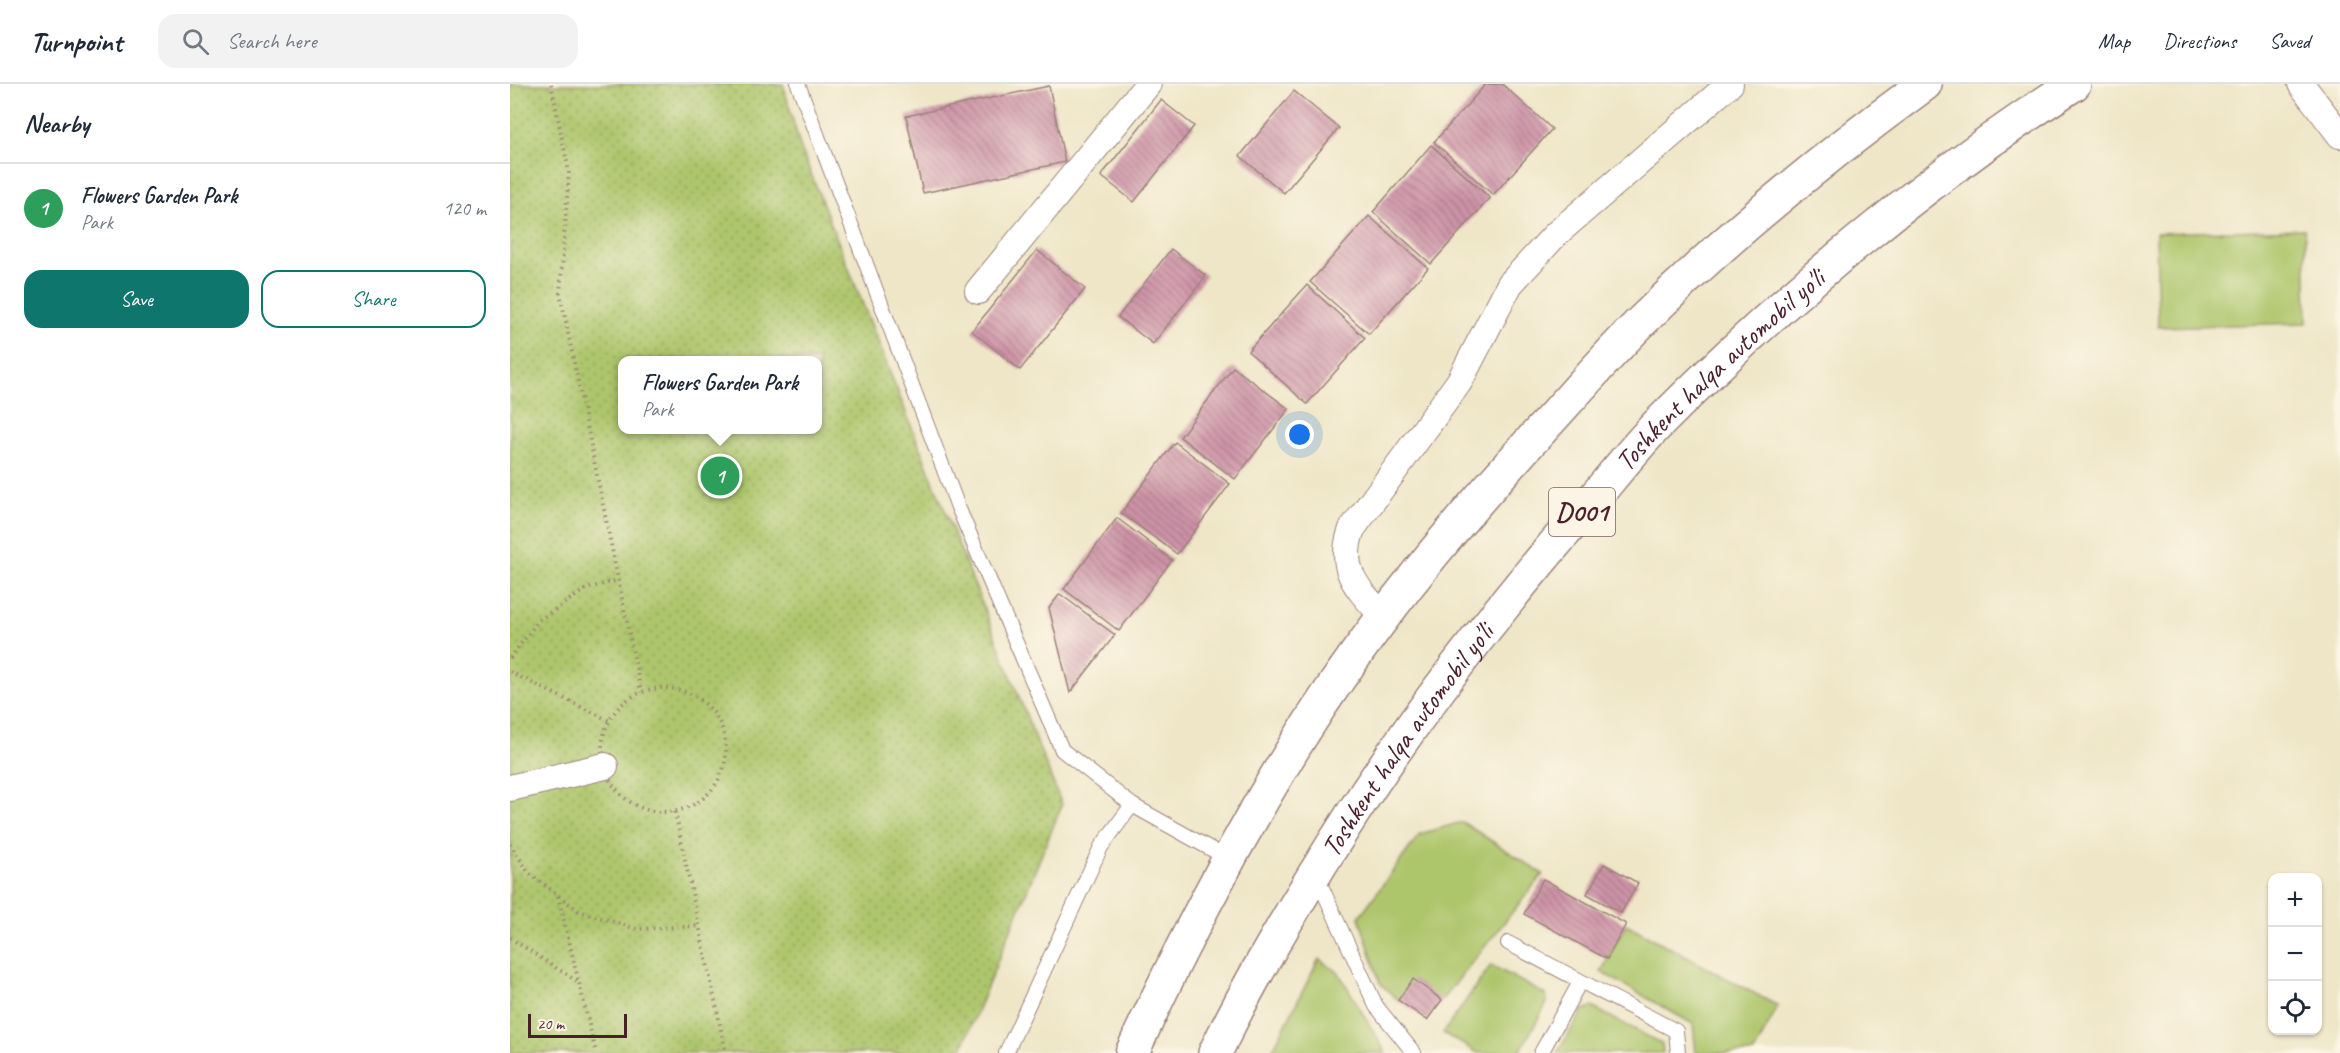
<!DOCTYPE html>
<html lang="en">
<head>
<meta charset="utf-8">
<style>
  body { margin:0; font-family:Caveat,sans-serif; background:#f2f2f3; color:#1f2937 }
  .controls { position:absolute; right:18px; bottom:18px; display:grid; overflow:hidden; border-radius:12px; box-shadow:0 2px 4px #0004 }
  .controls button { width:54px; height:54px; display:grid; place-items:center; padding:0; border:0; border-bottom:2px solid #e0e1e3; background:#fff; color:#1f2937; font:30px sans-serif }
  .scale { position:absolute; left:18px; bottom:15px; width:99px; box-sizing:border-box; padding-left:6px; border:3px solid #4a1f2b; border-top:0; font-size:16px; line-height:21px; white-space:nowrap; color:#4a1f2b; -webkit-text-stroke:4px #fcf5e5; paint-order:stroke }
  .you { position:absolute; left:790px; top:351px; width:21px; height:21px; margin:-15px; border:4px solid #fff; border-radius:50%; background:#1a73e8; box-shadow:0 0 0 9px #1a73e833 }
  .badge { display:grid; place-items:center; width:39px; height:39px; border-radius:50%; background:#0f766e; color:#fff; font-size:20px; font-weight:700 }
  .pin { position:absolute; translate:-50% -50%; border:3px solid #fff; box-shadow:0 2px 6px #0006 }
  .popup { position:absolute; left:108px; top:272px; width:204px; height:78px; box-sizing:border-box; display:grid; place-content:center; border-radius:12px; background:#fff; filter:drop-shadow(0 2px 4px #0005); font-size:20px; white-space:nowrap; color:#747a83 }
  .popup b { font-size:22px; color:#1f2937 }
  .popup::after { content:''; position:absolute; left:50%; top:100%; margin-left:-12px; border:12px solid transparent; border-top-color:#fff }
  .list { margin:0; padding:0; list-style:none }
  h2 { display:flex; justify-content:space-between; align-items:center; height:78px; margin:0; padding:0 24px; font-size:26px }
  h2 small { font-size:20px; font-weight:400; color:#747a83 }
  .list li { display:grid; grid-template-columns:39px 1fr auto; gap:18px; align-items:center; box-sizing:border-box; height:90px; padding:0 24px; border-top:2px solid #e0e1e3 }
  .list b { display:block; font-size:22px; white-space:nowrap }
  .list p { margin:0; font-size:20px; white-space:nowrap; color:#747a83 }
  .list em { font-size:20px; font-style:normal; color:#747a83 }
  .actions { display:flex; gap:12px; padding:18px 24px }
  .actions a { flex:1; padding:14px 0; border:2px solid #0f766e; border-radius:18px; text-align:center; font-size:21px; color:#0f766e }
  .actions .main { background:#0f766e; color:#fff }
  .icon { flex:none; width:33px; height:33px; fill:none; stroke:currentColor; stroke-width:2; stroke-linecap:round; stroke-linejoin:round }
  .map { position:relative; flex:none; width:1830px; height:969px; overflow:hidden }
  header { display:flex; align-items:center; gap:36px; box-sizing:border-box; height:84px; padding:0 30px; background:#fff; border-bottom:2px solid #e0e1e3 }
  header strong { font-size:28px }
  nav { display:flex; gap:33px; margin-inline-start:auto; font-size:21px }
  .search { width:420px; height:54px; background:#f2f2f3; display:flex; align-items:center; gap:15px; box-sizing:border-box; padding:0 21px; border-radius:18px; color:#747a83; font-size:22px }
  main { display:flex }
  aside { flex:1; background:#fff }
  .map>svg:first-child { display:block }
  .grass { fill:#adc66c; stroke:#7c724c; stroke-width:1.5 }
  .park { fill:url(#park-dots); stroke:#7c724c; stroke-width:1.5; fill-rule:evenodd }
  .building { fill:url(#building-back-hatch) }
  .lines { fill:none; stroke-linecap:round; stroke-linejoin:round }
  .lane-casing { stroke:#9c827a; stroke-width:16 }
  .street-casing { stroke:#9c827a; stroke-width:28 }
  .highway-casing { stroke:#9c827a; stroke-width:36 }
  .path { stroke:#9c827a; stroke-width:4; stroke-dasharray:1.5 4.5; stroke-linecap:butt }
  .lane { stroke:#fff; stroke-width:14 }
  .street { stroke:#fff; stroke-width:26 }
  .highway { stroke:#fff; stroke-width:33 }
  .labels { text-anchor:middle; dominant-baseline:central; stroke-width:4.5; stroke-linejoin:round; paint-order:stroke }
  .shield { fill:#fcf5e5; stroke:#7f5f63; stroke-width:1.5 }
  .shield-label { font-size:27px; font-weight:bold; fill:#4a1f2b }
  .street-label { font-size:28px; fill:#4a1f2b; stroke:#fcf5e5 }
</style>
</head>
<body>
<header>
<strong>Turnpoint</strong>
<div class="search"><svg class="icon" aria-label="search" viewBox="0 0 24 24"><circle cx="10" cy="10" r="6"/><path d="M15 15l6 6"/></svg>Search here</div>
<nav><a>Map</a><a>Directions</a><a>Saved</a></nav>
</header>
<main>
<aside>
<h2>Nearby<small></small></h2>
<ul class="list">
<li><span class="badge" style="background:#2e9e5b">1</span><div><b>Flowers Garden Park</b><p>Park</p></div><em>120 m</em></li>
</ul>
<div class="actions"><a class="main">Save</a><a>Share</a></div>
</aside>
<div class="map">
<svg width="1830" height="969" viewBox="0 0 1830 969">
  <defs>
    <pattern id="park-dots" width="8" height="8" patternUnits="userSpaceOnUse" patternTransform="scale(1.5)"><rect width="8" height="8" fill="#adc66c"/><path d="M2 2h.1M6 6h.1" fill="none" stroke="#8fa059" stroke-width="1.8" stroke-linecap="round"/></pattern>
    <pattern id="building-back-hatch" width="6" height="6" patternUnits="userSpaceOnUse" patternTransform="scale(1.5)"><rect width="6" height="6" fill="#cd93a7"/><path d="M-1 5l2 2M0 0l6 6M5-1l2 2" fill="none" stroke="#a87788"/></pattern>
  </defs>
  <rect width="100%" height="100%" fill="#fcf5e5"/>
  <filter id="ink" filterUnits="userSpaceOnUse"><feTurbulence type="fractalNoise" baseFrequency=".0167" numOctaves="2"/><feDisplacementMap in="SourceGraphic" scale="12" xChannelSelector="R" yChannelSelector="G"/><feConvolveMatrix kernelMatrix="1 2 1 2 8 2 1 2 1" color-interpolation-filters="sRGB"/></filter>
  <filter id="wash" filterUnits="userSpaceOnUse"><feTurbulence type="fractalNoise" baseFrequency=".008" numOctaves="4" result="noise"/><feDisplacementMap in="SourceGraphic" scale="24" xChannelSelector="R" yChannelSelector="G"/><feGaussianBlur stdDeviation="1.35" result="paint"/><feColorMatrix in="noise" values="0 0 0 0 0 0 0 0 0 0 0 0 0 0 0 0 0 1.4 0 .05"/><feComposite in="paint" operator="in"/></filter>
  <g filter="url(#wash)">
    <rect width="100%" height="100%" fill="#efe6c8"/>
    <g class="grass">
      <polygon points="1795,145 1797,239 1648,243 1646,149"/>
      <polygon points="952,738 1033,790 932,916 888,916 870,899 849,833 910,750"/>
      <polygon points="1116,840 1268,922 1244,969 1186,969 1183,940 1091,888"/>
      <polygon points="809,875 829,889 876,969 761,969"/>
      <polygon points="981,881 1036,911 1037,919 1009,969 968,969 933,949"/>
      <polygon points="1082,923 1152,960 1153,969 1047,969 1073,926"/>
    </g>
    <path class="park" d="M0,0H273L290,62L552,721L450,969H0ZM112,276H308V346H112Z"/>
    <g id="blocks">
      <g class="building">
        <polygon points="976,0 992,0 1042,45 983,111 924,58"/>
        <polygon points="539,2 555,78 413,109 396,32"/>
        <polygon points="784,7 829,44 774,109 730,72"/>
        <polygon points="651,16 684,42 624,118 591,92"/>
        <polygon points="921,61 980,114 921,180 863,128"/>
        <polygon points="859,132 918,184 859,250 800,198"/>
        <polygon points="661,165 696,192 643,260 608,233"/>
        <polygon points="527,166 575,205 510,286 462,247"/>
        <polygon points="797,201 855,254 797,320 738,267"/>
        <polygon points="723,283 779,325 725,395 670,353"/>
        <polygon points="665,358 720,400 667,470 611,429"/>
        <polygon points="607,434 662,476 609,547 554,505"/>
        <polygon points="550,510 605,551 560,609 539,524"/>
        <polygon points="1094,780 1128,799 1111,829 1077,810"/>
        <polygon points="1033,795 1116,840 1097,875 1014,830"/>
        <polygon points="903,895 932,916 917,936 888,916"/>
      </g>
    </g>
  </g>
  <g filter="url(#ink)">
    <use href="#blocks" fill-opacity="0" stroke="#9c827a" stroke-width="1.5"/>
    <g class="lines">
      <g class="lane-casing">
        <g id="lane">
          <polyline points="288,0 448,423 552,666 622,721 717,774"/>
          <polyline points="806,791 866,922 904,969"/>
          <polyline points="998,859 1166,947 1168,969"/>
          <polyline points="496,969 591,763 622,721"/>
          <polyline points="1031,969 1070,898"/>
        </g>
      </g>
      <g class="street-casing">
        <g id="street">
          <polyline points="1791,0 1830,51"/>
          <polyline points="468,207 638,0"/>
          <path d="M873,532C847,504 827,485 842,445L949,298L1000,200L1046,150L1220,0"/>
          <polyline points="0,704 95,682"/>
        </g>
      </g>
      <g class="highway-casing">
        <g id="highway">
          <path d="M622,969C671,861 726,756 789,655C859,543 943,441 1032,345C1065,309 1097,272 1132,237C1219,151 1316,72 1415,0"/>
          <path id="s1" d="M705,969C745,886 793,807 843,729C912,622 990,522 1074,426C1098,398 1121,368 1147,341C1272,215 1415,96 1564,0"/>
        </g>
      </g>
      <g class="path">
        <polyline points="41,0 59,88 50,209 131,608"/>
        <polyline points="0,574 29,536 76,505 108,496"/>
        <polyline points="0,588 100,637"/>
        <circle cx="154" cy="666" r="62"/>
        <polyline points="165,728 216,969"/>
        <polyline points="0,760 19,789 69,827 127,845 189,842"/>
        <polyline points="48,812 86,969"/>
        <polyline points="0,854 68,898"/>
      </g>
      <use href="#lane" class="lane"/>
      <use href="#street" class="street"/>
      <use href="#highway" class="highway"/>
    </g>
  </g>
  <g class="labels">
    <rect class="shield" x="1039" y="404" width="66" height="48" rx="4.5"/>
    <g class="shield-label">
      <text x="1072" y="428">D001</text>
    </g>
    <g class="street-label">
      <text stroke="none"><textPath href="#s1" startOffset="854">Toshkent halqa avtomobil yo'li</textPath></text>
      <text stroke="none"><textPath href="#s1" startOffset="368">Toshkent halqa avtomobil yo'li</textPath></text>
    </g>
  </g>
</svg>
<div class="controls">
<button>+</button>
<button>−</button>
<button><svg class="icon" aria-label="locate" viewBox="0 0 24 24"><circle cx="12" cy="12" r="6"/><path d="M12 2v4M12 18v4M2 12h4M18 12h4"/></svg></button>
</div>
<div class="scale">20 m</div>
<div class="you"></div>
<div class="pin badge" style="left:210px;top:392px;background:#2e9e5b">1</div>
<div class="popup"><b>Flowers Garden Park</b>Park</div>
</div>
</main>
</body>
</html>
